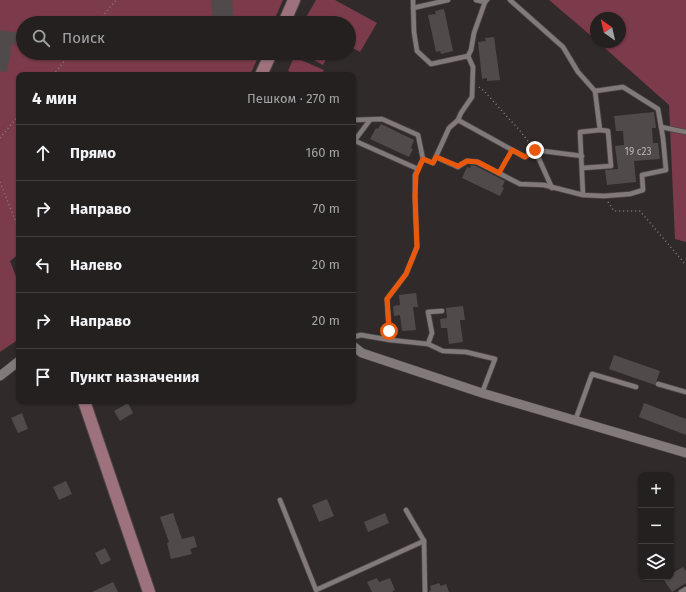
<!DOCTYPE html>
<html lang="ru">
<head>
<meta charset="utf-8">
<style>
  body { margin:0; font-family:"Fira Sans",sans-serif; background:#2c2829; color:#f1f3f6 }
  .controls { position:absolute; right:12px; bottom:12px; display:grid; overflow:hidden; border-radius:8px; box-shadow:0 1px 3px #0004 }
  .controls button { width:36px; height:36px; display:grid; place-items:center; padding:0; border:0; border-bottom:1px solid #413e3e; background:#242020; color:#f1f3f6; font:20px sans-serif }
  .compass { position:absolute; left:590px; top:12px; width:36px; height:36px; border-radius:50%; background:#242020; box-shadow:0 1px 3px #0004; rotate:326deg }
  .stop { position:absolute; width:12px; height:12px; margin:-9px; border:3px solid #ea580c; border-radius:50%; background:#fff }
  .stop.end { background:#ea580c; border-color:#fff; box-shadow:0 1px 4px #0008 }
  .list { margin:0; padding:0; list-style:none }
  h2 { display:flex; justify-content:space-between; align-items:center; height:52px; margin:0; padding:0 16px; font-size:17px }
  h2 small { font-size:13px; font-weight:400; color:#a3a3a5 }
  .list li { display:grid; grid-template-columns:26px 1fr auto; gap:12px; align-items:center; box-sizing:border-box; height:56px; padding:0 16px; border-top:1px solid #413e3e }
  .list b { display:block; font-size:15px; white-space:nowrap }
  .list em { font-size:13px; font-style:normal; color:#a3a3a5 }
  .icon { flex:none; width:22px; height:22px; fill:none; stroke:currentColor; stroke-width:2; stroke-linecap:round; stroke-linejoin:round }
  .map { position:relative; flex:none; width:686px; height:592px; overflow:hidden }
  .search { position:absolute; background:#242020; box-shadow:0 1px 3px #0004; left:16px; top:16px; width:340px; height:44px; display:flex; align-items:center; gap:10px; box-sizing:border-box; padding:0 14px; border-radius:22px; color:#a3a3a5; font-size:15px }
  .panel { position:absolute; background:#242020; box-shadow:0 1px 3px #0004; left:16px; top:72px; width:340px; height:332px; border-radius:8px }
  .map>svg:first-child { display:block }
  .green { fill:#7b3b4a }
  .building { fill:#514a4b }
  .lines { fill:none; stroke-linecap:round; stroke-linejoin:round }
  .service-casing { stroke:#4c4647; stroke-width:6 }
  .minor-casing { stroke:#4c4647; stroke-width:10 }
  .secondary-casing { stroke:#4c4647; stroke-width:14 }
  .path { stroke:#837e7f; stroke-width:1.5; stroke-dasharray:1 3; stroke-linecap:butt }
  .service { stroke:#81797a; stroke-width:4.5 }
  .minor { stroke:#81797a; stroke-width:9 }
  .secondary { stroke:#9e727d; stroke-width:12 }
  .route { stroke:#ea580c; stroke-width:5 }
  .labels { text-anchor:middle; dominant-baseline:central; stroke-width:3.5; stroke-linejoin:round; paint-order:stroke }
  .number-label { font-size:10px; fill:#bcb6b7 }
</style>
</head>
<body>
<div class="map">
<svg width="686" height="592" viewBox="0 0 686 592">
  <rect width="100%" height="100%" fill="#302a2b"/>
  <g class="green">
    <polygon points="0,0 283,0 273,23 23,23 23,53 260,53 250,75 19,75 19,254 10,261 19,284 19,339 0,352"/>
    <polygon points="316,0 335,0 377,23 360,52 349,46 349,23 307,23 304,21"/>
    <polygon points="549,0 686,0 686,242 675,239 669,105 598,42 620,42 620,18 596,18 596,40"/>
    <polygon points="301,53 323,53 328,56 323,65"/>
    <polygon points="294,57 324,70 321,75 296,75 288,71"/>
  </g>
  <g class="building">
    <polygon points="211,0 232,0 234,23 213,23"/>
    <polygon points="444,9 453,51 441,54 440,51 436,52 428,15 436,14 435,11"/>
    <polygon points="0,30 18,33 16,45 12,44 7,72 0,71"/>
    <polygon points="494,37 500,80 487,81 487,78 482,79 478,42 486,41 485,38"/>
    <polygon points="654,112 656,128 652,128 653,143 658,143 660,159 634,161 636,182 607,185 605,170 618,169 615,146 624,145 623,131 616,131 614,116"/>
    <polygon points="381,124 414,140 411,148 413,149 409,157 370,139 376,128 378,129"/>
    <polygon points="471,165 476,166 505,181 502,187 504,188 500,196 462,178 467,167 470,168"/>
    <polygon points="416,293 418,307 413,307 416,330 402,331 400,315 394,316 393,306 400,305 399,295"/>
    <polygon points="463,306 465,320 460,320 463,342 449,344 447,328 441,328 440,319 447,318 446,308"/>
    <polygon points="614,355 660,371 655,385 609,369"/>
    <polygon points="128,403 133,413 120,421 114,411"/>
    <polygon points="644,403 686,419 686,435 639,417"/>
    <polygon points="22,413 28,429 18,433 11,418"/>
    <polygon points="66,481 72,494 59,500 53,487"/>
    <polygon points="327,499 334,516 319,522 312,505"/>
    <polygon points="173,513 182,539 194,536 197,547 190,549 192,554 171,559 167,543 169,542 160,517"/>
    <polygon points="385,513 389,523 368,532 364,522"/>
    <polygon points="105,548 111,560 101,565 95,553"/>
    <polygon points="683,567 686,571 686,583 672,592 662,577 671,577 671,574"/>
    <polygon points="377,578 379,582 390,578 395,590 392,592 372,592 367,582"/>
    <polygon points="113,582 118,592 92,592"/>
    <polygon points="439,583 441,586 446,584 449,592 429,592 429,591 431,590 430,586"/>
  </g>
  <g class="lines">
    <g class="service-casing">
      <g id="service">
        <polyline points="476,0 485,2"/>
        <polyline points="510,0 563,47 578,72 595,91"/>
        <polyline points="413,8 448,0"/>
        <polyline points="468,56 471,50 474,33 485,2 487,0"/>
        <polyline points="353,120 382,119 418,135 423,159"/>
        <polyline points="458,120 525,157 535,150 582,156"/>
        <polyline points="661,127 686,132"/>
        <polyline points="353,140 418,169"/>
        <polyline points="355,140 370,120"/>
        <polyline points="535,150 552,188"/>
        <polyline points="436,157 458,167 467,161 477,162 520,184 544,185 583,195 604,196 630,194 643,190 642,175 666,170 663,138 658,109 623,87 595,91 600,130 580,132 583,195"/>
        <polyline points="582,168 611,166 608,131 600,130"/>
        <polyline points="353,337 361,335 390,340 387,299 406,274 417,247 415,197 415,175 423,159 433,163 449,128 458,120 461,113 472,97 473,67 468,56 431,64 417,51 414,32 413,0"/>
        <polyline points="390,340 428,344 443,351 466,352 495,359 482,393"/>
        <polyline points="428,344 432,333 428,312 442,311"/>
        <polyline points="658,384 686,392"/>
        <polyline points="575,421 592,374 636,387"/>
        <polyline points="280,500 316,590 424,541"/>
        <polyline points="406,510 424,541 425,592"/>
        <polyline points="681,592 686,589"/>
      </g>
    </g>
    <g class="minor-casing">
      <g id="minor">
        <polyline points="353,346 362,353 482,393 686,453"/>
        <polyline points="0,376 19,361"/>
      </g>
    </g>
    <g class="secondary-casing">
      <g id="secondary">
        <polyline points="284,23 294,0"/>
        <polyline points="261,75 271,53"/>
        <polyline points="84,401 149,592"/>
      </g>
    </g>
    <g class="path">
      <polyline points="97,23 116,0"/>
      <polyline points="53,75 71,53"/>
      <polyline points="479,87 485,92 521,132 531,145"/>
      <polyline points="0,138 19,115"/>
      <polyline points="502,167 509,155"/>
      <polyline points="0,182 19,230"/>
      <polyline points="608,202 614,211 640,211 686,265"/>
    </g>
    <use href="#service" class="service"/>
    <use href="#minor" class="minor"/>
    <use href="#secondary" class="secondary"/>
  </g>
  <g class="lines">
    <polyline class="route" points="389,331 387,299 406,274 417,247 415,197 416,175 423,159 433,163 436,157 458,166 467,161 478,162 499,173 512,150 525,157 535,150"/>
  </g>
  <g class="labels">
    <g class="number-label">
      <text x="638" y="152">19 с23</text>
    </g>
  </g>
</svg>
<div class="controls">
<button>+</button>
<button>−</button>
<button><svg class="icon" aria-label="layers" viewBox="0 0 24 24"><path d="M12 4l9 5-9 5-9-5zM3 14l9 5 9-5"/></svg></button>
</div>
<svg class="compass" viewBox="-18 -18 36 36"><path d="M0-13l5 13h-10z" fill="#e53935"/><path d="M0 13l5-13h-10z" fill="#a3a3a5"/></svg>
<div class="stop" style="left:389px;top:331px"></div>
<div class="stop end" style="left:535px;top:150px"></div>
<div class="search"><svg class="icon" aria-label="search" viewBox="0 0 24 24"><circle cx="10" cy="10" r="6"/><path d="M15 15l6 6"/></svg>Поиск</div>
<section class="panel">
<h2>4 мин<small>Пешком · 270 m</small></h2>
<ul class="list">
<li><svg class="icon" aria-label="ahead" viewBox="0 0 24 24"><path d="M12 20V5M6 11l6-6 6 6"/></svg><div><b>Прямо</b></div><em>160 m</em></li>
<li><svg class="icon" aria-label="right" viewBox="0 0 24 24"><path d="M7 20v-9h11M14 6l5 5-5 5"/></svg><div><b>Направо</b></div><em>70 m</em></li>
<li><svg class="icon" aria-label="left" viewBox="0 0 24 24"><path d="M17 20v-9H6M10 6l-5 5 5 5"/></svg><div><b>Налево</b></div><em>20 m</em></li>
<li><svg class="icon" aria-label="right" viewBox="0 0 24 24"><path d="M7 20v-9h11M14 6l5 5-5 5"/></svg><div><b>Направо</b></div><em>20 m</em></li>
<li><svg class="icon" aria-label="arrive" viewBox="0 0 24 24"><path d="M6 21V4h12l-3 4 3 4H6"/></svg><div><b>Пункт назначения</b></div></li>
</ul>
</section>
</div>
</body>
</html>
